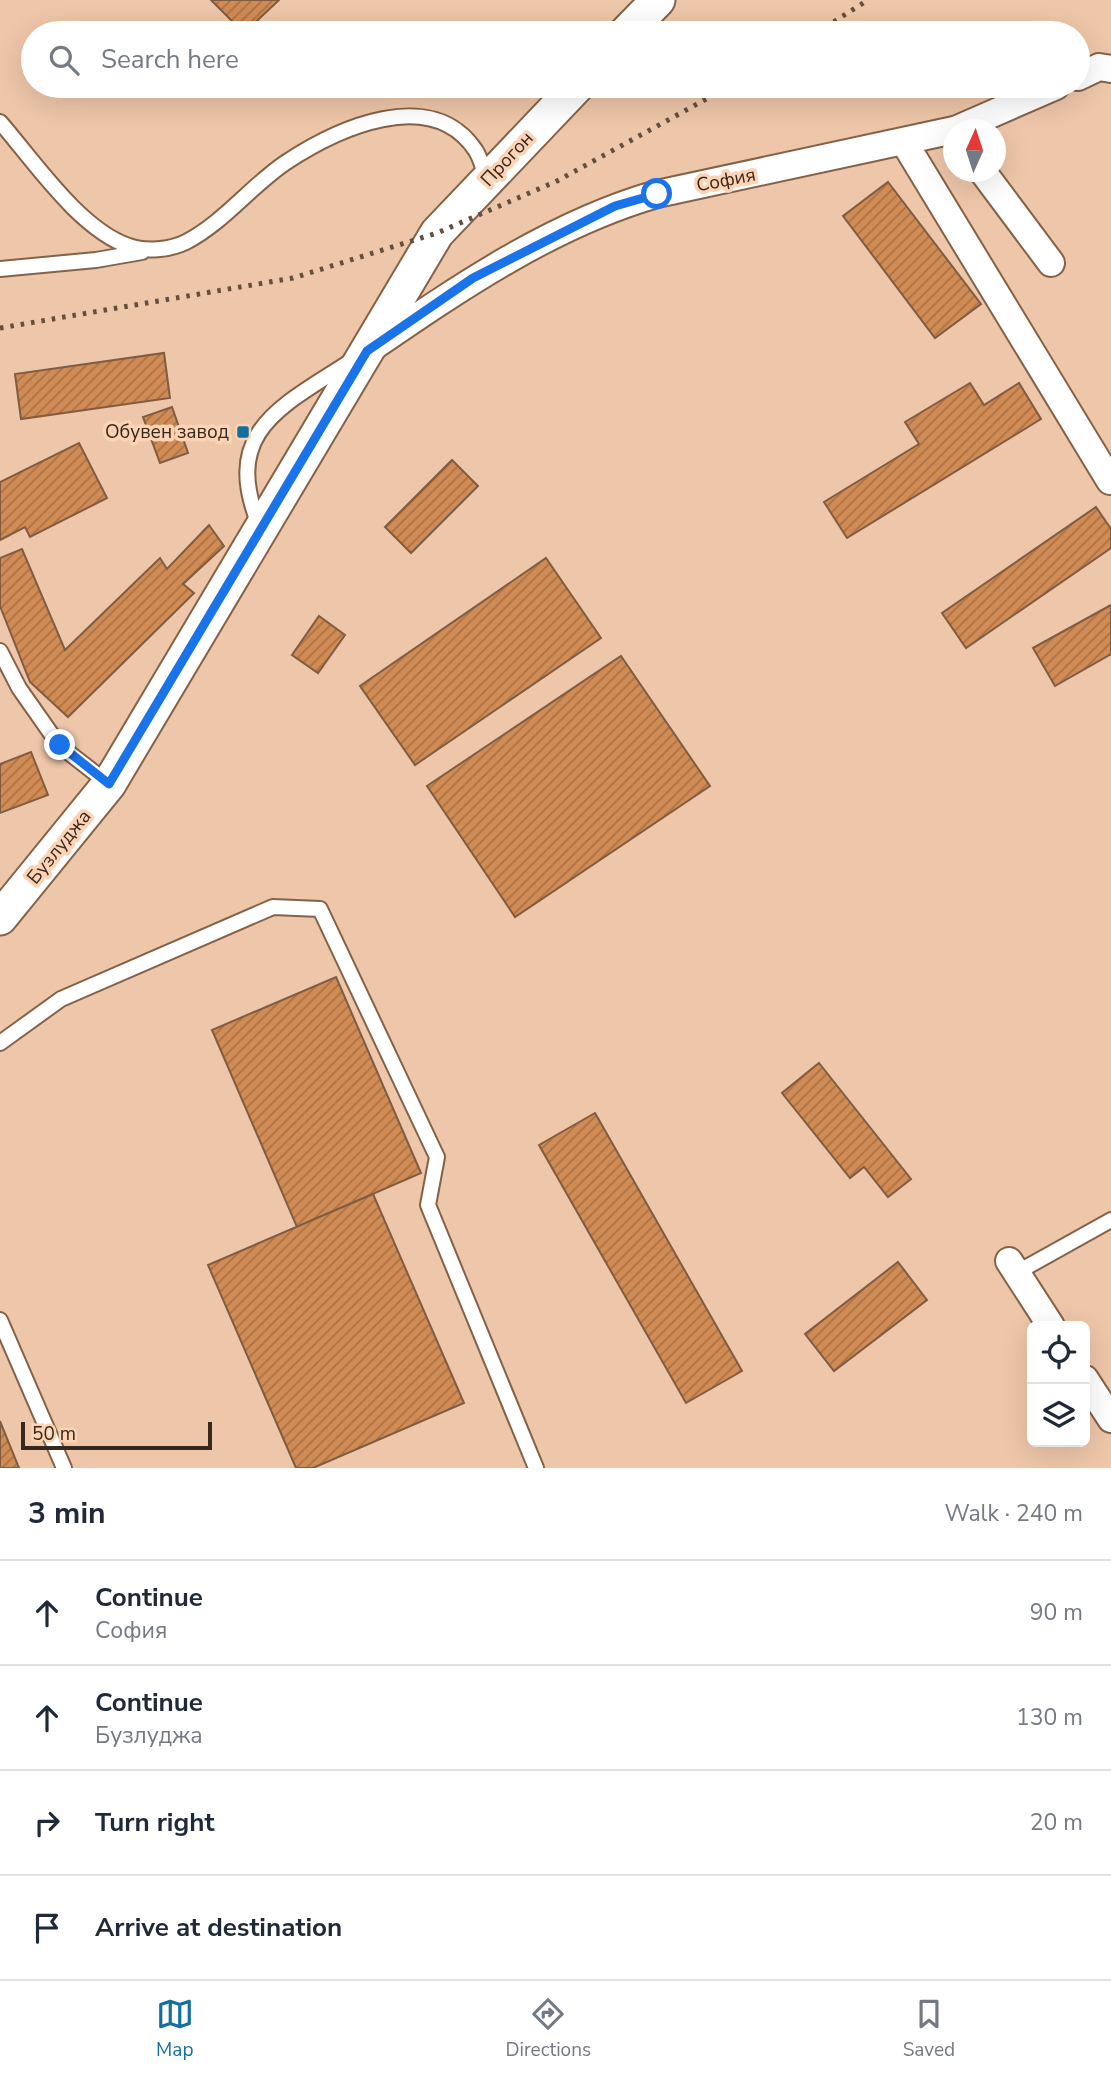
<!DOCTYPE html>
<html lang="en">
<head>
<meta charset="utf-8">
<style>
  body { margin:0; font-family:"Nunito Sans",sans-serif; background:#f2f2f3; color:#1f2937 }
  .controls { position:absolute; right:21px; bottom:21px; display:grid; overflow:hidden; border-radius:10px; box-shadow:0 7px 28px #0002 }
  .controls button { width:63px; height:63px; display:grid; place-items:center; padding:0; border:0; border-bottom:2px solid #e0e1e3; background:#fff; color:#1f2937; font:35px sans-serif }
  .compass { position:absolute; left:943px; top:119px; width:63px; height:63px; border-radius:50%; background:#fff; box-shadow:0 7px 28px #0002; rotate:3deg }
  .scale { position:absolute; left:21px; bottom:18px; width:191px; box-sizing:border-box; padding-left:7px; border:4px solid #37281d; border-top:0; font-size:19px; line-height:24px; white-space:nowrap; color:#37281d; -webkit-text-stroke:5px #fcd3b5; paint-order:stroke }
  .stop { position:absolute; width:21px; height:21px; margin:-16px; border:5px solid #1a73e8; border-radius:50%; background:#fff }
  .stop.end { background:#1a73e8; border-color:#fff; box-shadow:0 2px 7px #0008 }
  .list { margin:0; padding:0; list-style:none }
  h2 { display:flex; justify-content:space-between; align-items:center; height:91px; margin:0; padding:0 28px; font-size:30px }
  h2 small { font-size:23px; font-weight:400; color:#747a83 }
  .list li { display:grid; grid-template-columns:46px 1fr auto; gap:21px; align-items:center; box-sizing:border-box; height:105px; padding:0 28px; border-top:2px solid #e0e1e3 }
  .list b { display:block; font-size:26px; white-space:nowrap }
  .list p { margin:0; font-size:23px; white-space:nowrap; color:#747a83 }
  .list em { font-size:23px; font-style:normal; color:#747a83 }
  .icon { flex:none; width:38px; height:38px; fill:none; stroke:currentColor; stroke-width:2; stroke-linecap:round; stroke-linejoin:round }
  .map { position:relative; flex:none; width:1111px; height:1468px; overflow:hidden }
  .search { position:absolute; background:#fff; box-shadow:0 7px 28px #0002; left:21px; right:21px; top:21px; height:77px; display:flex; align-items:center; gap:18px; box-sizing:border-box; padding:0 24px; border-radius:38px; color:#747a83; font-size:26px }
  .sheet { height:511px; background:#fff }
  nav { display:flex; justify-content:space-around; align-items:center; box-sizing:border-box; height:98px; border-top:2px solid #e0e1e3; background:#fff; font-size:19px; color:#747a83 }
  nav a { display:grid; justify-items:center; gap:4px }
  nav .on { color:#126f9e }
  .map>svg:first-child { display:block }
  .building { fill:url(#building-hatch); stroke:#7f5c42; stroke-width:2 }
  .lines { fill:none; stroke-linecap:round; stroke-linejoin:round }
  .service-casing { stroke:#856247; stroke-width:18 }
  .minor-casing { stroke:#856247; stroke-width:30 }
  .tertiary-casing { stroke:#856247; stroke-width:37 }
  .service { stroke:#fff; stroke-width:14 }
  .minor { stroke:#fff; stroke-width:26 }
  .tertiary { stroke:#fff; stroke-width:33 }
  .rail { stroke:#644f3f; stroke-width:5; stroke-dasharray:3.5 7; stroke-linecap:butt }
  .route { stroke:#1a73e8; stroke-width:9 }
  .poi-dot { fill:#126f9e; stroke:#fcd3b5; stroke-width:2.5 }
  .labels { text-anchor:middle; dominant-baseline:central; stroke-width:7; stroke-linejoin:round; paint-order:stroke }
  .street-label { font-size:19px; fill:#37281d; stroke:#fcd3b5 }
  .poi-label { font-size:19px; fill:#37281d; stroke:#fcd3b5; text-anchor:end }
</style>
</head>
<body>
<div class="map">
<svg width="1111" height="1468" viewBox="0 0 1111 1468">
  <defs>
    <pattern id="building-hatch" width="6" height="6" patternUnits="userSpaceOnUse" patternTransform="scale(1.75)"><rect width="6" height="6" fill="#d18b54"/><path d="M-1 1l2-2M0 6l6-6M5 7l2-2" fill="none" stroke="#aa7245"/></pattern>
  </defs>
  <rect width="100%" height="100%" fill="#eec6a9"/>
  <g class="building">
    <polygon points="211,0 279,0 244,33"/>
    <polygon points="888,182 981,304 935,338 843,216"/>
    <polygon points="164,353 170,398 21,419 15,374"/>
    <polygon points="970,383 984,405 1019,383 1041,419 847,538 824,502 919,444 905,422"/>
    <polygon points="172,407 188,453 160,463 143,417"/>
    <polygon points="79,443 107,498 30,537 25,527 0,540 0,482"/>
    <polygon points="452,460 478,486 411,553 385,527"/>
    <polygon points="1096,507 1111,529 1111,548 966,648 942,613"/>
    <polygon points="209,525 224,546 183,584 194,593 68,717 30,682 0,606 0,558 22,549 65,650 160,558 167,569"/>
    <polygon points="546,558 601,638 415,765 360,686"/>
    <polygon points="1111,605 1111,654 1055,686 1033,648"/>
    <polygon points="319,616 345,635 318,673 292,655"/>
    <polygon points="621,656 710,786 515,917 427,786"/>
    <polygon points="31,752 48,795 0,813 0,764"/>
    <polygon points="336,977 421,1173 297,1227 212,1030"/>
    <polygon points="819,1063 911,1179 888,1197 864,1167 850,1178 782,1093"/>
    <polygon points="595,1113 742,1371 686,1403 539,1145"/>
    <polygon points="373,1194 464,1403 313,1468 296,1468 208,1265"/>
    <polygon points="898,1262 927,1300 834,1371 805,1334"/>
    <polygon points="0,1421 19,1468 0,1468"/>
  </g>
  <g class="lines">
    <g class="service-casing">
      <g id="service">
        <path d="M0,122C33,160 80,230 129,246C145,252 170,250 186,242C224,222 250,187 285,163C336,129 432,84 476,151C481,159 484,171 487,180"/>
        <polyline points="0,269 96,260 142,252"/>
        <path d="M260,527C220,431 281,407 351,361"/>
        <polyline points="0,651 19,688 59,745 109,784"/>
        <polyline points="0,1043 61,999 273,907 320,909 437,1157 428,1205 536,1468"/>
        <polyline points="1016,1273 1111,1220"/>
        <polyline points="0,1320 64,1468"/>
      </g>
    </g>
    <g class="minor-casing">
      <g id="minor">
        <polyline points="1078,77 1099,67 1111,69"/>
        <polyline points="955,130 1056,86"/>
        <polyline points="904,142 1110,481"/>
        <polyline points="983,172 1051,263"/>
        <path d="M370,349C459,288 552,224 657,194L954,130"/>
        <polyline points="1009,1261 1051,1326"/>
        <polyline points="1085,1379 1111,1419"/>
      </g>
    </g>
    <g class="tertiary-casing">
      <g id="tertiary">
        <polyline points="626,33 658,0"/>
        <polyline points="0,918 109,784 437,233 577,86"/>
      </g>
    </g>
    <use href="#service" class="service"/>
    <use href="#minor" class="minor"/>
    <use href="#tertiary" class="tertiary"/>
    <g class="rail">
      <polyline points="816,33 868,0"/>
      <polyline points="0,328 293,278 437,233 557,181 730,86"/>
    </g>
  </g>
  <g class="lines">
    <polyline class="route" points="60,745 109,784 367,351 473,278 615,206 657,194"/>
  </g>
  <rect class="poi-dot" x="236" y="425" width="14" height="14" rx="3.5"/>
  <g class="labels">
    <g class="street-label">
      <text transform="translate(507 159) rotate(-47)">Прогон</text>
      <text transform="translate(726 180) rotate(-11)">София</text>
      <text transform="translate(59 847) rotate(-51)">Бузлуджа</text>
    </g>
    <g class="poi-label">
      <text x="229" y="432">Обувен завод</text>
    </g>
  </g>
</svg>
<div class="controls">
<button><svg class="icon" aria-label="locate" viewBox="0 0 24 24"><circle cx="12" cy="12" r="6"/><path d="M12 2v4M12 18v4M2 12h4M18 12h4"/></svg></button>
<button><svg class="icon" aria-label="layers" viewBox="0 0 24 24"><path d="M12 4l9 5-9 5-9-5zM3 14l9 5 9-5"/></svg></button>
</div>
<svg class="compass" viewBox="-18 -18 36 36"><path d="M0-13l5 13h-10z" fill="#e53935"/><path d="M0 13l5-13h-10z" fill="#747a83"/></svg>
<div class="scale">50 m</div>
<div class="stop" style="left:657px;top:194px"></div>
<div class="stop end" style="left:60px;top:745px"></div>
<div class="search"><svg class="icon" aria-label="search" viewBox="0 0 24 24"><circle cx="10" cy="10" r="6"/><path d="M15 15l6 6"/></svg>Search here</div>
</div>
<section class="sheet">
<h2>3 min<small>Walk · 240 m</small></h2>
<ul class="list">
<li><svg class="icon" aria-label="ahead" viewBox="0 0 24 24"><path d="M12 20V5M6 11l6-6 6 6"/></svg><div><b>Continue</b><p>София</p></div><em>90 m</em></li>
<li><svg class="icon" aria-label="ahead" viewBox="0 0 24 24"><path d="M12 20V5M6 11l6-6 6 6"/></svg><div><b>Continue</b><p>Бузлуджа</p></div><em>130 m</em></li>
<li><svg class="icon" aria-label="right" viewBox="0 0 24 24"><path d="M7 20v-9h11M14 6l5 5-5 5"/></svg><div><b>Turn right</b></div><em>20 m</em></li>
<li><svg class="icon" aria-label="arrive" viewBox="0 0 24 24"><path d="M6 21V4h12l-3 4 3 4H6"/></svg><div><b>Arrive at destination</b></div></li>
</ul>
</section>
<nav>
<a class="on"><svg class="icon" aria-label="map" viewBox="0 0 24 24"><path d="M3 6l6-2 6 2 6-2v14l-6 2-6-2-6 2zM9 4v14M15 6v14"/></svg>Map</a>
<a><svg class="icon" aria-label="directions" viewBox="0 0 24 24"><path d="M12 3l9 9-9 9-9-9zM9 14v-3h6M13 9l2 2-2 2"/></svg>Directions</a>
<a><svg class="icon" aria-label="saved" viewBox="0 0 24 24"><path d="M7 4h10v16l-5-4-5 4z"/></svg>Saved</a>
</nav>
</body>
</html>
